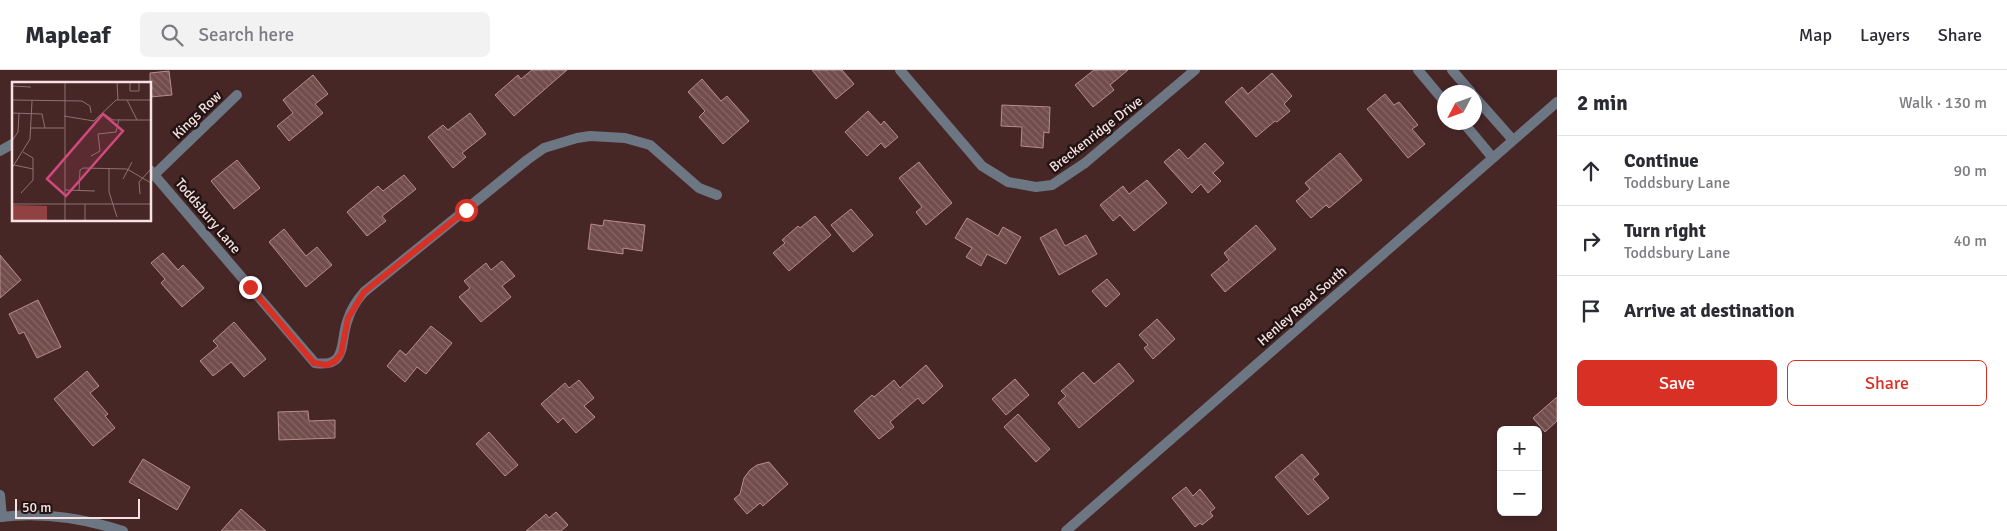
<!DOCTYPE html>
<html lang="en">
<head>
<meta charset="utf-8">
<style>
  body { margin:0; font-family:Signika,sans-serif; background:#f2f2f3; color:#2b2b33 }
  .controls { position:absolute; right:15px; bottom:15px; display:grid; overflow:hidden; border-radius:8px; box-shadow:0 2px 8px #0003 }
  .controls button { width:45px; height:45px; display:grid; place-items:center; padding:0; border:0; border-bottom:1px solid #e1e1e2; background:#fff; color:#2b2b33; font:25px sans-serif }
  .compass { position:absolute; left:1437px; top:15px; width:45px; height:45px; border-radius:50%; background:#fff; box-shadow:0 2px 8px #0003; rotate:229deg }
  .scale { position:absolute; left:15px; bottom:12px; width:125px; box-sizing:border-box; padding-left:5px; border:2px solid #f8e2e1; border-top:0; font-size:14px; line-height:18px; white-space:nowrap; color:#f8e2e1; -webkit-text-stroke:4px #231414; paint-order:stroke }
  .stop { position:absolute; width:15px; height:15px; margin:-11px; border:4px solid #d93025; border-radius:50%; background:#fff }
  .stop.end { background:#d93025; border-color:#fff; box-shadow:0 1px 5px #0008 }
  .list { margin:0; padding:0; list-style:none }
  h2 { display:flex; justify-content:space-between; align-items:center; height:65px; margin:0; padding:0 20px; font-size:21px }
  h2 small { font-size:16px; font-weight:400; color:#7c7c81 }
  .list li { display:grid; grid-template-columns:32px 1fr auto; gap:15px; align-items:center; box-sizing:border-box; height:70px; padding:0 20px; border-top:1px solid #e1e1e2 }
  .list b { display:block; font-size:19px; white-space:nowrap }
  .list p { margin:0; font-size:16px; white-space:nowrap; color:#7c7c81 }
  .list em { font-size:16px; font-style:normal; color:#7c7c81 }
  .actions { display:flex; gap:10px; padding:15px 20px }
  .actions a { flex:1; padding:11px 0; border:1px solid #d93025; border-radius:8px; text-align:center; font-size:18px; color:#d93025 }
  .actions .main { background:#d93025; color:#fff }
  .icon { flex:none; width:28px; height:28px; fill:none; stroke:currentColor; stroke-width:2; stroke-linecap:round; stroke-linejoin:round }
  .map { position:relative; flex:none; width:1557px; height:461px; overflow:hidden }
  header { display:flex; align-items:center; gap:30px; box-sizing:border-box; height:70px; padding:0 25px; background:#fff; border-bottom:1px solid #e1e1e2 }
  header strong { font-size:24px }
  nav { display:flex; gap:28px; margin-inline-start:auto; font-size:18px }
  .search { width:350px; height:45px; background:#f2f2f3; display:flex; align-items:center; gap:12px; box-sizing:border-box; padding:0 18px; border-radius:8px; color:#7c7c81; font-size:19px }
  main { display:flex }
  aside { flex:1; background:#fff }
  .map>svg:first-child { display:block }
  .building { fill:url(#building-back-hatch); stroke:#b68d8c }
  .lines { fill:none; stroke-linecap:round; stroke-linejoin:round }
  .minor { stroke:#6d7683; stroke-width:10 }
  .tertiary { stroke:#6d7683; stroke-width:10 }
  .route { stroke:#d93025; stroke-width:6 }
  .labels { text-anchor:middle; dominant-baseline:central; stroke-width:5; stroke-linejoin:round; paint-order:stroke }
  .street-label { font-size:14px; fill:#f8e2e1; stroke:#231414 }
  .inset-road { fill:none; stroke:#8e7171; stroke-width:1 }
  .view { fill:#d04a7c; fill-opacity:0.15; stroke:#d04a7c; stroke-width:2.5 }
  .inset-edge { fill:none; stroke:#f8e2e1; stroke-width:2.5 }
</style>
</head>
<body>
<header>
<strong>Mapleaf</strong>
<div class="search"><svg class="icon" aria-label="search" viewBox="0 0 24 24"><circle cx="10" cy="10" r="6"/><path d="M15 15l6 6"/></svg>Search here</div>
<nav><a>Map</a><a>Layers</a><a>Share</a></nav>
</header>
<main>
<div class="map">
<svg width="1557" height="461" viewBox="0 0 1557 461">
  <defs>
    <pattern id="building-back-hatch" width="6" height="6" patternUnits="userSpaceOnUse" patternTransform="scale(1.25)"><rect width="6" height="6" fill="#714d4c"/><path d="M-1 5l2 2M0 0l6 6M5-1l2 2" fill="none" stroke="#866666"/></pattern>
  </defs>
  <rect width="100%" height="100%" fill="#472626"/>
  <g class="building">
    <polygon points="532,0 567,0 514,46 495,25 518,5 521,9"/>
    <polygon points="812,0 842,0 854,14 836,29"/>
    <polygon points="1094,0 1128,0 1110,15 1114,20 1093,37 1075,15"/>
    <polygon points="169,1 172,25 150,27 150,3"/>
    <polygon points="1272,3 1292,26 1284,34 1290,41 1277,52 1275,51 1256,67 1225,32 1242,17 1248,24"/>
    <polygon points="313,5 328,24 315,34 323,43 289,71 277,56 293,43 283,30"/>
    <polygon points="702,9 721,31 727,26 749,51 723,74 699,47 705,41 688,22"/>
    <polygon points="1385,24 1394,35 1399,32 1418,55 1412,59 1425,74 1408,88 1367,39"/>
    <polygon points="1002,35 1050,37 1049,63 1044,62 1043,78 1021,76 1022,57 1001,56"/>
    <polygon points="868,41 881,55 884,51 898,67 885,78 881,73 867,86 845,62"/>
    <polygon points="470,43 486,64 462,83 466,87 453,98 428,67 443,55 448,60"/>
    <polygon points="1205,73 1224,93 1213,103 1221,111 1208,123 1201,114 1192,123 1164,92 1179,79 1188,89"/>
    <polygon points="1340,83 1362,110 1329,138 1326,135 1311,148 1296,131 1310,119 1305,113"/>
    <polygon points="237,90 260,118 234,139 211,111"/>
    <polygon points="919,92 952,133 926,155 916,142 922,137 899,108"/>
    <polygon points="404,105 416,119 382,146 386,151 367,166 347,142 378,116 383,121"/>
    <polygon points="1147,110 1167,133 1134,161 1120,145 1113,151 1100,135 1123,116 1129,124"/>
    <polygon points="851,139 873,165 853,182 831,155"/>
    <polygon points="815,146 831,165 789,201 773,183 785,173 782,170 798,156 800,158"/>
    <polygon points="967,148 998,166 1003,157 1021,167 1006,194 987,184 981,196 966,187 972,178 955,168"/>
    <polygon points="604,150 645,155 642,181 623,178 623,184 588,179 591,154 603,156"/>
    <polygon points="1256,155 1276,179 1225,222 1211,205 1229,190 1224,183"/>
    <polygon points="284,159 306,186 317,177 332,195 306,217 269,172"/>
    <polygon points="1056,159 1065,176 1086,165 1097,184 1059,205 1040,168"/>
    <polygon points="163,183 178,200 183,195 204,218 182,237 161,213 165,209 151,193"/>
    <polygon points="0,185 21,210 0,228"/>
    <polygon points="502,191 515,206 502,216 511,227 481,252 459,227 470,218 464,211 486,193 491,200"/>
    <polygon points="1107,209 1120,224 1106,237 1092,221"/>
    <polygon points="38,230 61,277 37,288 24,262 19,264 9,244"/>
    <polygon points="1157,249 1175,269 1153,289 1144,278 1148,275 1139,265"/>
    <polygon points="234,252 266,289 244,307 231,292 213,306 200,291 218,276 213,271"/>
    <polygon points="431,256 452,273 426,304 417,297 405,312 387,296 400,280 406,285"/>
    <polygon points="1119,293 1134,311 1079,358 1058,333 1066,326 1061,321 1083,302 1094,314"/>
    <polygon points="926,295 943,316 923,334 918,328 890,352 894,357 879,369 854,341 872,325 874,327 894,310 900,318"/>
    <polygon points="87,301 99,316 90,323 108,344 105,346 115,358 93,376 54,329"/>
    <polygon points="1015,309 1029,325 1006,345 992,329"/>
    <polygon points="579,310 594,328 584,336 595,347 576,363 563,348 558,353 541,334 565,313 569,318"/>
    <polygon points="1557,327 1557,351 1545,362 1533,348"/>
    <polygon points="308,341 309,351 335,350 335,368 279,370 278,342"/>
    <polygon points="1018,344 1050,379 1036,392 1004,357"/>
    <polygon points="489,362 518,395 505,406 476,374"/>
    <polygon points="1302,384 1319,404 1313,409 1329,428 1308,445 1275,407"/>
    <polygon points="143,389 190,417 177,440 129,412"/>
    <polygon points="769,392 788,414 763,436 760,433 747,444 734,429 740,424 744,408 750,400 757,395"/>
    <polygon points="1186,417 1193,426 1200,419 1215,438 1210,442 1213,446 1202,455 1200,453 1195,457 1172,428"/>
    <polygon points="241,439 266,461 221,461"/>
    <polygon points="556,442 568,455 561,461 526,461 546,444 549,448"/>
  </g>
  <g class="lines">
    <g class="minor">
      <polyline points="900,0 982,96 1008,112 1036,117 1052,115 1085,93 1195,0"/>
      <polyline points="1418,0 1444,31"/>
      <polyline points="1452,0 1471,22"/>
      <polyline points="1474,26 1512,69"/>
      <polyline points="1463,52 1492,87"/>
      <polyline points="0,81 14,73"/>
      <path d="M150,100L315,293C349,298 339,271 348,249C351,239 357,230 364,222L527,90L544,78L577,68L590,66L625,68L650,75L699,118L717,125"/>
      <polyline points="154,105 237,25"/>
      <polyline points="0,425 2,447"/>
      <path d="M0,447C42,442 83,448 123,461"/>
    </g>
    <polyline class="tertiary" points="1066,461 1557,32"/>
  </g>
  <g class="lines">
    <polyline class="route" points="250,217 314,293 327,295 335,291 341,284 348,248 364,222 466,140"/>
  </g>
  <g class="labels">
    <g class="street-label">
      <text transform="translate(197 45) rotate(-44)">Kings Row</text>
      <text transform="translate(1096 64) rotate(-38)">Breckenridge Drive</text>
      <text transform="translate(208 146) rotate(50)">Toddsbury Lane</text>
      <text transform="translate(1302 236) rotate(-41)">Henley Road South</text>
    </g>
  </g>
  <g transform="translate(12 12)">
    <rect width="139" height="139" fill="#472626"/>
    <path d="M0,123L35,124V139H0Z" fill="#914142"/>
    <path class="inset-road" d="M105,0L106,18M118,0V9H127V0M0,4L19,5M0,18L70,19L78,24L79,31M115,18L125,38M0,31L30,32L33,46M92,32L101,38H139M52,34L82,39L104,18H139M19,46H52M0,59L6,50L7,31M79,74L88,69L86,52L104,50L107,37M2,83L21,87M0,86L18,57L20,19M97,86V110L105,135M111,97L120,80M53,108L83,109M67,109L68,88L71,86L115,87L139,101M9,111L21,98V76L11,70M128,112L127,100L139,87M0,122H139M53,139V0M73,139V122"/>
    <path class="view" d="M91,32L111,49L54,114L35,97Z"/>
    <rect width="139" height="139" class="inset-edge"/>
  </g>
</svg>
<div class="controls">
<button>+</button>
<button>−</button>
</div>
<svg class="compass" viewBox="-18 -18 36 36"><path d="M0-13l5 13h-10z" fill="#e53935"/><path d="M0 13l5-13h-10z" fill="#7c7c81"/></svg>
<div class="scale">50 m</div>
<div class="stop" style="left:466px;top:140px"></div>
<div class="stop end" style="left:250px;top:217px"></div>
</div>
<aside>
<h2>2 min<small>Walk · 130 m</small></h2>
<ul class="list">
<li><svg class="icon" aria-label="ahead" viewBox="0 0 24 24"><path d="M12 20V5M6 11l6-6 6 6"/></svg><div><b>Continue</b><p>Toddsbury Lane</p></div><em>90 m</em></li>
<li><svg class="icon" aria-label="right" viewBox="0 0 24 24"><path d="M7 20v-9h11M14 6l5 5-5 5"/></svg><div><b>Turn right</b><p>Toddsbury Lane</p></div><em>40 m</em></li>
<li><svg class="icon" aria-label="arrive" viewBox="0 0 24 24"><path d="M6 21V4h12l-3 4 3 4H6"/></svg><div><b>Arrive at destination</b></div></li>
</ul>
<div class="actions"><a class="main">Save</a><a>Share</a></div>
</aside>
</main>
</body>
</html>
